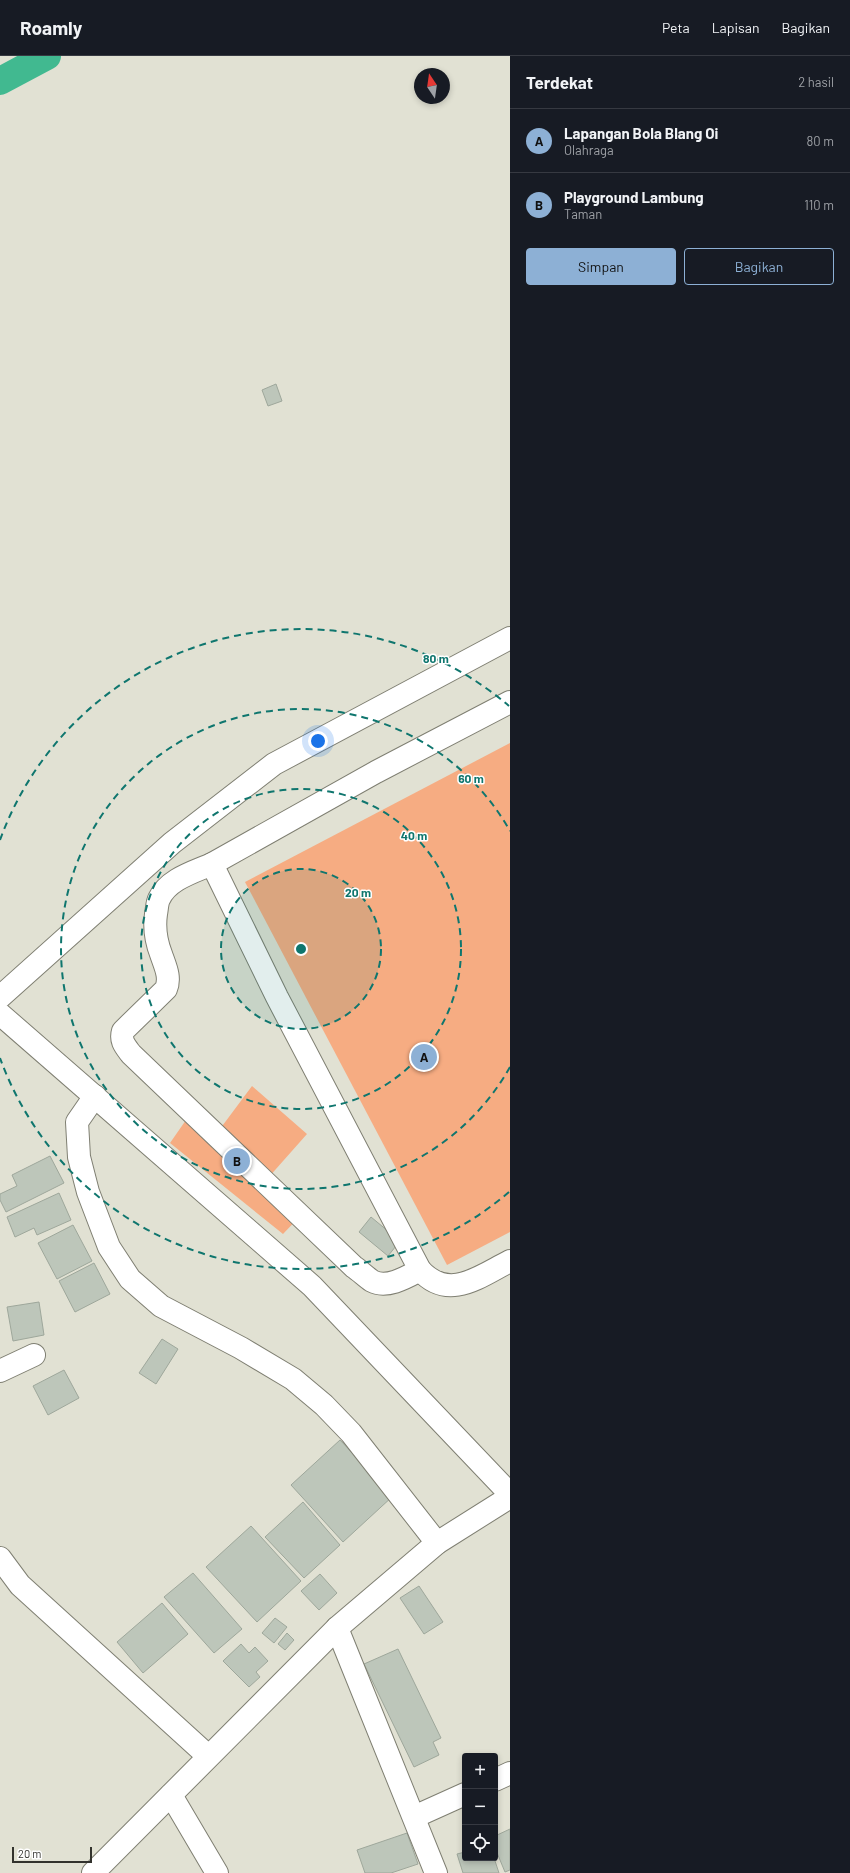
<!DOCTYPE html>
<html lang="id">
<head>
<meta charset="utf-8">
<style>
  body { margin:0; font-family:Barlow,sans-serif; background:#242831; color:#f1f3f6 }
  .controls { position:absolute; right:12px; bottom:12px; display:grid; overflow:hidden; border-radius:4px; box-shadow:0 2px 6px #0003 }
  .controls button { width:36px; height:36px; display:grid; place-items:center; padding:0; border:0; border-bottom:1px solid #363941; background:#171b24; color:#f1f3f6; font:20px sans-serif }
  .compass { position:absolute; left:414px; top:12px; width:36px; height:36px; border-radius:50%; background:#171b24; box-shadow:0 2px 6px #0003; rotate:347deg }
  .scale { position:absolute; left:12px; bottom:10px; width:80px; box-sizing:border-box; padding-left:4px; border:2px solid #32322d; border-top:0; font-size:11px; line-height:14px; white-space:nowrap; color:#32322d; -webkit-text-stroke:3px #fff; paint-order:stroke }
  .you { position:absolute; left:318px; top:685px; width:14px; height:14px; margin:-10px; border:3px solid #fff; border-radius:50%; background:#1a73e8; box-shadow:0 0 0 6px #1a73e833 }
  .badge { display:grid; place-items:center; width:26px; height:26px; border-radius:50%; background:#8db0d5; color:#111; font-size:13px; font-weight:700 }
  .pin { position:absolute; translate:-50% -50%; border:2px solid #fff; box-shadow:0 1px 4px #0006 }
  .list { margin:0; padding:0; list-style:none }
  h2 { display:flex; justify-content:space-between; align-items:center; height:52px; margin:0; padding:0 16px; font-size:17px }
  h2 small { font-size:13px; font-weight:400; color:#9ea1a6 }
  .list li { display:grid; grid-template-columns:26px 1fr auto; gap:12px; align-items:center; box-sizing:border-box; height:64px; padding:0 16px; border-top:1px solid #363941 }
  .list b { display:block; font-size:15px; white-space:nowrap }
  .list p { margin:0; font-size:13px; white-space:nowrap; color:#9ea1a6 }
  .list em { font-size:13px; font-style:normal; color:#9ea1a6 }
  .actions { display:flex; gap:8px; padding:12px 16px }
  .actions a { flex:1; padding:9px 0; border:1px solid #8db0d5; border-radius:4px; text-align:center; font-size:14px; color:#8db0d5 }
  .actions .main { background:#8db0d5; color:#111 }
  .icon { flex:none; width:22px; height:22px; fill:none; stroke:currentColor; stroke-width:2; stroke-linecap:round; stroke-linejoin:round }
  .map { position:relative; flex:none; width:510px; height:1817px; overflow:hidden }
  header { display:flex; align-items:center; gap:24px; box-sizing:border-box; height:56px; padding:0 20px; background:#171b24; border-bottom:1px solid #363941 }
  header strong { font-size:19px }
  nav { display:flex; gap:22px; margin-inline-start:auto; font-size:14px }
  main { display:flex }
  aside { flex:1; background:#171b24 }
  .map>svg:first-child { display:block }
  .green { fill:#f6ac82 }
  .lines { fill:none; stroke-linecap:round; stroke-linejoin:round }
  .canal { stroke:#41b990; stroke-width:28 }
  .building { fill:#bdc6ba; stroke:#9ea79b }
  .minor-casing { stroke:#7f7f72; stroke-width:24 }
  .minor { stroke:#fff; stroke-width:22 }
  .ring { fill:none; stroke:#0f766e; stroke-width:2; stroke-dasharray:7 5 }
  .centre { fill:#0f766e; stroke:#fff; stroke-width:2 }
  .ring-label { font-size:12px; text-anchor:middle; font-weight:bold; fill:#0f766e; stroke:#fff; stroke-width:3; stroke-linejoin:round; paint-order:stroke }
</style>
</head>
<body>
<header>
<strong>Roamly</strong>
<nav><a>Peta</a><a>Lapisan</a><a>Bagikan</a></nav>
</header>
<main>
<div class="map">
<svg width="510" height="1817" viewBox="0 0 510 1817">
  <rect width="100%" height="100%" fill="#e1e1d3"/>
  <g class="green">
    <polygon points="510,687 510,1176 447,1209 245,826"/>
    <polygon points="252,1030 307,1078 268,1122 305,1155 283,1178 170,1087 186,1064 214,1081"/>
  </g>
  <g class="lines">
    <polyline class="canal" points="0,25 47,0"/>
  </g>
  <g class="building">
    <polygon points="276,328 282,345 268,350 262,334"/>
    <polygon points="50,1100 64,1127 6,1156 0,1144 0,1138 17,1130 12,1119"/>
    <polygon points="59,1137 71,1164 37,1179 34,1172 15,1181 7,1161"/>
    <polygon points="371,1161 400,1185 388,1200 359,1176"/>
    <polygon points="73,1169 92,1205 57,1223 38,1187"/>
    <polygon points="94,1207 110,1238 75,1256 59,1225"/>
    <polygon points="39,1246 44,1279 13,1285 7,1251"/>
    <polygon points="162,1283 178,1293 156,1328 139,1317"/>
    <polygon points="64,1314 79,1342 48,1359 33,1330"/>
    <polygon points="340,1384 393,1440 343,1486 291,1429"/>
    <polygon points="303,1446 340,1489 304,1522 265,1481"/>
    <polygon points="251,1470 301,1525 257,1566 206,1511"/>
    <polygon points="193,1517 242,1573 214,1597 164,1541"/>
    <polygon points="320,1518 337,1537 319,1554 301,1535"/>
    <polygon points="419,1530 443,1566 424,1578 400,1542"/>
    <polygon points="162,1547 188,1578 143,1617 117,1586"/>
    <polygon points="275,1562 287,1571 274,1587 262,1577"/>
    <polygon points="287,1577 294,1584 285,1594 278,1588"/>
    <polygon points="241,1588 249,1597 255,1591 268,1605 256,1616 260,1621 249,1631 223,1605"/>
    <polygon points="398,1593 441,1682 433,1686 439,1699 414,1711 364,1608"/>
    <polygon points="510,1773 510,1814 505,1816 495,1792 495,1780"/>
    <polygon points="407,1777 418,1808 391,1817 365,1817 357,1794"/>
    <polygon points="465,1796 465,1802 494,1802 499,1817 463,1817 457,1798"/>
  </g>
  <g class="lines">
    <g class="minor-casing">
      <g id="minor">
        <path d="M510,646L376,716L212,808L277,941L420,1214C449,1246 480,1220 510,1205"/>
        <path d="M212,808C194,816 168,823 159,843C157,847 157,853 156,858C154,872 156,885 161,898C165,910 171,921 166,933L123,975C120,985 125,990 131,998L354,1211C360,1215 366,1221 372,1225C387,1233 407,1221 420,1214"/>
        <polyline points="0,941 172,787 274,708 510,582"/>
        <polyline points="0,958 312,1230 510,1438"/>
        <polyline points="95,1040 77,1066 79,1101 88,1136 109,1191 130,1223 161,1250 241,1292 293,1323 324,1349 351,1377 437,1487"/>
        <polyline points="0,1315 34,1299"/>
        <polyline points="0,1502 20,1529 208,1700"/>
        <polyline points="337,1572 436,1817"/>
        <polyline points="495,1724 510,1717"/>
        <polyline points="171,1739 217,1817"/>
        <polyline points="414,1761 465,1738"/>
        <polyline points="93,1817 337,1572 437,1487 510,1441"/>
      </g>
    </g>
    <use href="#minor" class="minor"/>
  </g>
  <circle cx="301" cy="893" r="80" fill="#0f766e" fill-opacity=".12"/>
  <g class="ring">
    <circle cx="301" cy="893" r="80"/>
    <circle cx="301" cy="893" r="160"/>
    <path d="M510 1011A240 240 0 1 1 510 775"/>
    <path d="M509 1136A320 320 0 0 1 0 1002M0 784A320 320 0 0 1 509 650"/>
  </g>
  <circle cx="301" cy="893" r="6" class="centre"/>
  <g class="ring-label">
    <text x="436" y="607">80 m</text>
    <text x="471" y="727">60 m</text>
    <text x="414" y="784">40 m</text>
    <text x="358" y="841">20 m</text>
  </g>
</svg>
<div class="controls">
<button>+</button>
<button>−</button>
<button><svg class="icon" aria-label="locate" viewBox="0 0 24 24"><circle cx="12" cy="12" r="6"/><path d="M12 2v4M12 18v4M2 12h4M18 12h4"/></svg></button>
</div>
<svg class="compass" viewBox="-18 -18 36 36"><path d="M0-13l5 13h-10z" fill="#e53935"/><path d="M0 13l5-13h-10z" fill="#9ea1a6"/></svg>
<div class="scale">20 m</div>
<div class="you"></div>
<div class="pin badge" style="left:424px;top:1001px">A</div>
<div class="pin badge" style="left:237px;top:1105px">B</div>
</div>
<aside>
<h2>Terdekat<small>2 hasil</small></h2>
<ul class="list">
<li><span class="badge">A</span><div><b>Lapangan Bola Blang Oi</b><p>Olahraga</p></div><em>80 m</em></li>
<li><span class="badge">B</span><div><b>Playground Lambung</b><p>Taman</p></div><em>110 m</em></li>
</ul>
<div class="actions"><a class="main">Simpan</a><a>Bagikan</a></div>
</aside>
</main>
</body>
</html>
